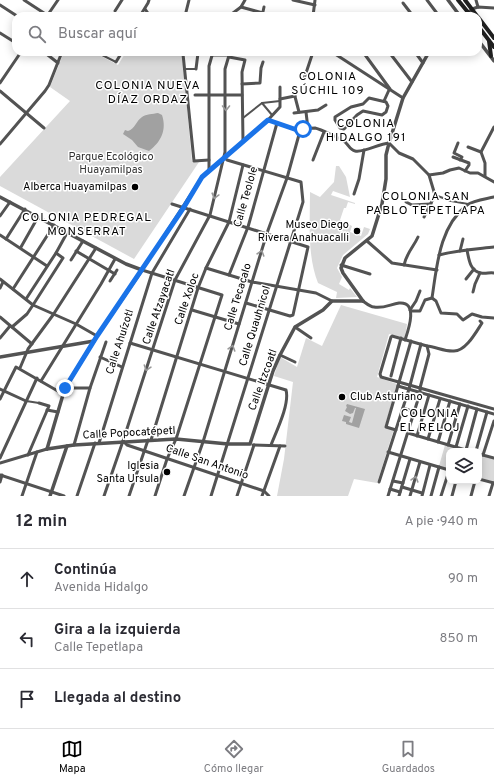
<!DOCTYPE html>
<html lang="es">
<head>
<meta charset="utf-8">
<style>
  body { margin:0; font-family:Overpass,sans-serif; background:#f7f7f7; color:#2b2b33 }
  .controls { position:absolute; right:12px; bottom:12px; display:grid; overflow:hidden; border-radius:8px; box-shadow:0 2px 10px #0003 }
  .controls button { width:36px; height:36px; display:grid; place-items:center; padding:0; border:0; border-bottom:1px solid #e1e1e2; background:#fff; color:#2b2b33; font:20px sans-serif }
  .stop { position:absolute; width:12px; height:12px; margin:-9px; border:3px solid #1a73e8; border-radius:50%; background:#fff }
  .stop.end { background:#1a73e8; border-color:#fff; box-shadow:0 1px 4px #0008 }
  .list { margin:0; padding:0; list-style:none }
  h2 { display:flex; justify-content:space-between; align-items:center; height:52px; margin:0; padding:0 16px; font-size:17px }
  h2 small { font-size:13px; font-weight:400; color:#7c7c81 }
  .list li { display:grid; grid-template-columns:26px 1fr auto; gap:12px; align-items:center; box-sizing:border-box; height:60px; padding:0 16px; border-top:1px solid #e1e1e2 }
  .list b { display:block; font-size:15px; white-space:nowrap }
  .list p { margin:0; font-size:13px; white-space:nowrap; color:#7c7c81 }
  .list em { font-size:13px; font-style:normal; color:#7c7c81 }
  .icon { flex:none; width:22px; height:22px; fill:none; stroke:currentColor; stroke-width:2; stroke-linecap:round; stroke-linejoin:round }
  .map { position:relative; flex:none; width:494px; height:496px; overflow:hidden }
  .search { position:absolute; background:#fff; box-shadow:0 2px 10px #0003; left:12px; right:12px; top:12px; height:44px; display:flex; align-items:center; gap:10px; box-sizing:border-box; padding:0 14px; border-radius:12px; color:#7c7c81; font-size:15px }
  .sheet { height:232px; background:#fff }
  nav { display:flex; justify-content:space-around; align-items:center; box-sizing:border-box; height:56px; border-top:1px solid #e1e1e2; background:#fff; font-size:11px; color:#7c7c81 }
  nav a { display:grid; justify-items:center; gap:2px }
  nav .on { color:#000 }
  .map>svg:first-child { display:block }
  .green { fill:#dadada }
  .water { fill:#a1a1a1 }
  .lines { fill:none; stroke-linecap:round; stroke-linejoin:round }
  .pedestrian { stroke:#535353; stroke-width:2 }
  .minor { stroke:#535353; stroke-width:3 }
  .tertiary { stroke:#535353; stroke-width:3.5 }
  .secondary { stroke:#202020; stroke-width:4 }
  .oneway { stroke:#989898 }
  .route { stroke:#1a73e8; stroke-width:5 }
  .poi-dot { fill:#000; stroke:#fff; stroke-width:1.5 }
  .labels { text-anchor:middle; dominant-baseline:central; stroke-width:3; stroke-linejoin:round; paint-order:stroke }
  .park-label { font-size:11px; fill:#313131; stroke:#fff }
  .poi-label { font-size:11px; fill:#000; stroke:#fff; text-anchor:end }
  .street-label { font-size:11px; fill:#000; stroke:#fff }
  .neighbourhood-label { font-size:12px; letter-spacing:1px; fill:#000; stroke:#fff }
</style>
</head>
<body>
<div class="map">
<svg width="494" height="496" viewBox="0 0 494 496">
  <rect width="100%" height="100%" fill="#fff"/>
  <g class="green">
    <polygon points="64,52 93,52 118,65 126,52 178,52 182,54 192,161 199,162 134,259 0,186 0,177 70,101 50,87"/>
    <path d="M336,166H339L346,177L350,197L333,191L331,195L355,203V204L348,202L346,208H344L340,220L352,226L350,232L361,236L364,227L370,229L368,234L343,255L337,268L342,277L339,284L349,290L350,288L357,297L336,298L337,292L318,283C307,255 310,222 310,192L320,197L334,182Z"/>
    <polygon points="341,305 407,324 405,338 389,334 377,377 397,384 385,426 394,429 377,483 354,479 348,496 277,496 284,459 293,382 274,376 280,357 297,367 306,338 322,346"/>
    <polygon points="445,445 466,451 449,451 449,469 439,466"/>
    <polygon points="479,455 494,459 494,482 479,477"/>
  </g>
  <g class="water">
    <path d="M158,113L162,115C167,130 161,142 149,151L138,147L132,140L123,134L125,130L128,131C135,129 136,121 142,117C146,114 153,114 158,113Z"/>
    <polygon points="347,404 365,409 359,428 346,424 346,422 342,421 344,415 351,417 349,422 352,423 356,408 355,408 353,413 350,414 345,411 347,407 346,406"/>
  </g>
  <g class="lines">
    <g class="pedestrian">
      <polyline points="96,52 116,62"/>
      <polyline points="184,69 196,69"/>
      <polyline points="262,103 272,115"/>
      <polyline points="243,118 262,103 280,101"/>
      <polyline points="129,169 131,170"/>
      <polyline points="435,195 451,201 468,204"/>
      <polyline points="26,401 39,403"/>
    </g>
    <g class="minor">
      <polyline points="24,0 47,15"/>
      <polyline points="293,0 315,5"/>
      <polyline points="427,0 439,16"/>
      <polyline points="476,0 478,7"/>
      <polyline points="403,3 413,16"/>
      <polyline points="0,5 17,16"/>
      <polyline points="241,7 263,13"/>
      <polyline points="145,9 150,16"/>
      <polyline points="472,9 478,7 494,8"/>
      <polyline points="115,11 122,0"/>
      <polyline points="386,15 387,16"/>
      <polyline points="47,16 58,0"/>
      <polyline points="140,16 148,3 149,0"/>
      <polyline points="185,16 189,0"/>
      <polyline points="229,16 241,7 245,0"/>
      <polyline points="262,16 264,7"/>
      <polyline points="313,16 315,0"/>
      <polyline points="0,33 16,43"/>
      <polyline points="44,52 58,63"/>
      <polyline points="178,52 183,54 198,54"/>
      <polyline points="332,52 403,98"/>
      <polyline points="363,52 390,89"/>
      <polyline points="389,52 412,82"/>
      <polyline points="415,52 423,63"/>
      <polyline points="183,54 194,161 209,160"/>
      <polyline points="213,55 229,55"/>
      <polyline points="229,57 245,60 242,72 243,142"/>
      <polyline points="116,62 122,52"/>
      <polyline points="196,69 198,53"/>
      <polyline points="304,79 313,52"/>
      <polyline points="0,83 21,52"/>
      <polyline points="242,84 260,83 261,68 263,62"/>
      <polyline points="293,89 299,112"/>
      <polyline points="0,91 44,128"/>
      <polyline points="195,95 242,95"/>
      <polygon points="369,98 386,102 388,106 386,112 382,115 363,111 357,115 344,129 340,128 335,120 335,117 351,107 363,104"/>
      <polyline points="280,99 295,96"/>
      <polyline points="384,101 389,90"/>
      <polyline points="306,112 308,129"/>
      <polyline points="294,113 318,110 326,105"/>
      <path d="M268,120L300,131C304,129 310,128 315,128C320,129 339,138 344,141C348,144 350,150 355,151C364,153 378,144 389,143L399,153L413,159L429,175L443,173L450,170L459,168L470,173H478L494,182"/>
      <polyline points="458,143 454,153 462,157 460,160"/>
      <polyline points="0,144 45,91 49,85 62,52"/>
      <polyline points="468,147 481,152"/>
      <polyline points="453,157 469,163 469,165 465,171"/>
      <polyline points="313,160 324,132"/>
      <polyline points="209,171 209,66 213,52"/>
      <polyline points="485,176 485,163 481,152 494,127"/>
      <polyline points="354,194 359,179 364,150"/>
      <polyline points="406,202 412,205 431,204"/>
      <polyline points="172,204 308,247 293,315 290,316 246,303"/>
      <polyline points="0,216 10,202"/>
      <polyline points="424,217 435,195 429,175"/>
      <polyline points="0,235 47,266"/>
      <polyline points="6,239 25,209"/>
      <polyline points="367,241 392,263 437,270"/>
      <polyline points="21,247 38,217"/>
      <path d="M467,250C469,260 470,271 481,273C486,274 490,272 494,273"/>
      <polyline points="76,251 115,274"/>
      <polyline points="460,251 463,239"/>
      <path d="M439,255C457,250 476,249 494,247"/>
      <polyline points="71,260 83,241"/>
      <polyline points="341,265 370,274"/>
      <path d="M404,265C407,252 413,248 418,237"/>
      <polyline points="206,268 252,282 316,293 332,301"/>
      <polyline points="229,275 248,227 277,123"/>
      <polyline points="0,279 33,305 76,324 97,336"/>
      <polyline points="466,279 474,269"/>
      <polyline points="110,281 117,270"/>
      <polyline points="0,288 3,282"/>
      <polyline points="13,289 54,225"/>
      <polyline points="473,292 475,284 480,273"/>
      <path d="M432,298C437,266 439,227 467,205C474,200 486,199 494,197"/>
      <polyline points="26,299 56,253 67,233"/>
      <path d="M363,301C367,304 370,307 374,307C383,309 391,304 399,303C419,301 408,331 405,340"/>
      <polyline points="192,310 239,324"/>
      <polyline points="410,310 416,301 420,291"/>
      <polyline points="411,311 420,311 425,300 432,298 436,301 441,313 457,314 463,320 472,314 482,317 494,318"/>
      <polyline points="0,317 32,344"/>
      <polyline points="12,327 27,314 33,305 63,258 56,253"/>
      <polyline points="295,327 311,338"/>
      <polyline points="0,338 10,326"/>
      <path d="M130,343L286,390C290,404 276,432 271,445"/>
      <path d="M427,346C436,347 446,352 454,351C466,351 476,332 482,323L480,321"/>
      <polyline points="280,355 295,362"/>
      <polyline points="100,357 122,367"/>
      <polyline points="20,368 28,349 53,315 96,248"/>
      <polyline points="391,376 401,338"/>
      <polyline points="41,381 101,284 115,259"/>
      <polyline points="398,386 494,414"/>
      <polyline points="65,388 90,388"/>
      <polyline points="0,389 26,401"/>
      <polyline points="0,399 16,367 63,394"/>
      <polyline points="403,408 414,412"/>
      <polyline points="47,410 58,412"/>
      <polyline points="396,430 386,427 411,341"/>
      <polyline points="408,433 469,451"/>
      <polyline points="417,436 429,395"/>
      <polyline points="428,439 440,399"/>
      <polyline points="151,440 198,288 206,268 229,222 243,165"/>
      <polyline points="123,441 127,445 264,491 269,496"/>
      <polyline points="438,442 450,401"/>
      <polyline points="99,443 152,273 190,209"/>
      <polyline points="74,445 90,388 106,342"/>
      <polyline points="253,445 285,446"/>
      <polyline points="448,445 460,404"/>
      <polyline points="456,447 468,406"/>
      <polyline points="466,450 477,409"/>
      <polyline points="476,451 487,412"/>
      <polyline points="388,452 449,470"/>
      <polyline points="479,454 494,458"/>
      <polyline points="28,455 49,406 39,403"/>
      <polyline points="483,455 494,421"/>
      <polyline points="0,458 37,378"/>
      <polyline points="0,463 47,449"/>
      <polyline points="0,475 64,496"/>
      <polyline points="479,479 494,483"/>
      <polyline points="393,481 403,483"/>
      <polyline points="0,482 2,475"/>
      <polyline points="379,482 409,389 421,344"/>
      <polyline points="402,487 422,493"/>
      <polyline points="390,489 400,492"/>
      <polyline points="22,496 37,452"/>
      <polyline points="77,496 95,443"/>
      <polyline points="104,496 123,441 175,280 210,215 225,152 225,69 230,52"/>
      <polyline points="129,496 148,440"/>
      <polyline points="155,496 167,459 176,439 222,295 142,270 202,177 268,120 280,107 280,87"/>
      <polyline points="184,496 203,442 267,233 287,178 300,131"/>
      <polyline points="211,496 303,202 301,182 227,160 225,158"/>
      <polyline points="237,496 254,445"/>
      <polyline points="262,496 280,446"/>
      <path d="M388,496L420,393V388L429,354L427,346L392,336L391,337L380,374L381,377C419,388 456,398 494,409"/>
      <polyline points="399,496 410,459"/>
      <polyline points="410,496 420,462"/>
      <polyline points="422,496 430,465"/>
      <polyline points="431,496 439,467"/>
      <polyline points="441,496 449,471"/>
      <polyline points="452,496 456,481"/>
      <polyline points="471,496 475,481"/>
      <polyline points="489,496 493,483"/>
    </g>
    <g class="tertiary">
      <polyline points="448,0 460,16"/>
      <polyline points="463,16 470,11"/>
      <polyline points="478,40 494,61"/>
      <polyline points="0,197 126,264 142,270 97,336 65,388 47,449"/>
      <polyline points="363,301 343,273 341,268 345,258 372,236 382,204 386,179 386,155 389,143 403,98 429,52"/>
      <polyline points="0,357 94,341"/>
      <polyline points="47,449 74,445 176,439 228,444 250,444 273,371 280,355 295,327 323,310 332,301 363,301"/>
      <polyline points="50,496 67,446"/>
    </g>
    <g class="secondary">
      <polyline points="458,0 471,16"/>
      <polyline points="465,0 477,16"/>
      <polyline points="478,17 494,38"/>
      <polyline points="478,26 494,47"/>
      <polyline points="489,41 491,56"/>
    </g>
  </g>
  <defs><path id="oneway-chevron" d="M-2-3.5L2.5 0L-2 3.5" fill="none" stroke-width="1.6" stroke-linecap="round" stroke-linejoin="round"/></defs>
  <g class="oneway">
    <use href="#oneway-chevron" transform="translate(226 108) rotate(90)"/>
    <use href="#oneway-chevron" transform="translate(215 196) rotate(105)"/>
    <use href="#oneway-chevron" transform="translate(261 253) rotate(-73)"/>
    <use href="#oneway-chevron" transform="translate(232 348) rotate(-73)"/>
    <use href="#oneway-chevron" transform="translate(147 368) rotate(108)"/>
    <use href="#oneway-chevron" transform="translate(415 479) rotate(-74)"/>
  </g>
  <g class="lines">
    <polyline class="route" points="65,388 97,336 184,207 202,177 268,120 300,131 303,129"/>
  </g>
  <g class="poi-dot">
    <circle cx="135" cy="187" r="4"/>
    <circle cx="357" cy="231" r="4"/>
    <circle cx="342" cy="397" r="4"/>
    <circle cx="167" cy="472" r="4"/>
  </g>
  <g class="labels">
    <g class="park-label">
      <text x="111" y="157">Parque Ecológico<tspan x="111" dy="13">Huayamilpas</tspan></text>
    </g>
    <g class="poi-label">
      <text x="127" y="187">Alberca Huayamilpas</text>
      <text x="349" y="225">Museo Diego<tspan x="349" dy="13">Rivera Anahuacalli</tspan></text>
      <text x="350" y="397" text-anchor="start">Club Asturiano</text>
      <text x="159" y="466">Iglesia<tspan x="159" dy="13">Santa Ursula</tspan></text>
    </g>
    <g class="street-label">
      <text transform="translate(246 197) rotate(-74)">Calle Teolole</text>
      <text transform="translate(238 297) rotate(-73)">Calle Tecacalo</text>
      <text transform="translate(187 299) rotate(-71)">Calle Xoloc</text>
      <text transform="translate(159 307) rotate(-71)">Calle Atzayacatl</text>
      <text transform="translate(255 326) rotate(-73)">Calle Quauhnicol</text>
      <text transform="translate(120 342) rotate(-72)">Calle Ahuízotl</text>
      <text transform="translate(263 380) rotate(-70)">Calle Itzcoatl</text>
      <text transform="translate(129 433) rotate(-3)">Calle Popocatépetl</text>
      <text transform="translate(207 462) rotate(19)">Calle San Antonio</text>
    </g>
    <g class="neighbourhood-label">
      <text x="328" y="77">COLONIA<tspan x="328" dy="14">SÚCHIL 109</tspan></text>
      <text x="148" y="86">COLONIA NUEVA<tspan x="148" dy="14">DÍAZ ORDAZ</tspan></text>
      <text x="366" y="124">COLONIA<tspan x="366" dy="14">HIDALGO 191</tspan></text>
      <text x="426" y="197">COLONIA SAN<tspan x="426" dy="14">PABLO TEPETLAPA</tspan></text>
      <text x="87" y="218">COLONIA PEDREGAL<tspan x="87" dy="14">MONSERRAT</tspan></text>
      <text x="430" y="414">COLONIA<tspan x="430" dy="14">EL RELOJ</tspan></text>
    </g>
  </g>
</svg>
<div class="controls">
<button><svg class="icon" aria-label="layers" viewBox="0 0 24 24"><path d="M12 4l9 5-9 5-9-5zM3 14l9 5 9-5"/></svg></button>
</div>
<div class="stop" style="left:303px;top:129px"></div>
<div class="stop end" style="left:65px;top:388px"></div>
<div class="search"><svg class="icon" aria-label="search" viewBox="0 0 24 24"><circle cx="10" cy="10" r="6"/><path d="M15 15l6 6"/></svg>Buscar aquí</div>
</div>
<section class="sheet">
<h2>12 min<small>A pie · 940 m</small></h2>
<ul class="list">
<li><svg class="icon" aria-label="ahead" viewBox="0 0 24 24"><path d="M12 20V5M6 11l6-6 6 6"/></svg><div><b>Continúa</b><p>Avenida Hidalgo</p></div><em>90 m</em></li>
<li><svg class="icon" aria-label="left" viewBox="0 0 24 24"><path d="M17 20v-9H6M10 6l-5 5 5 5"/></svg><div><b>Gira a la izquierda</b><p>Calle Tepetlapa</p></div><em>850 m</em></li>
<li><svg class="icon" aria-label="arrive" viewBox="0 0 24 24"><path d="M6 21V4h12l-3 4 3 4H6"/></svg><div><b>Llegada al destino</b></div></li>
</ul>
</section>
<nav>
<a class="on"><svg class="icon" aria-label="map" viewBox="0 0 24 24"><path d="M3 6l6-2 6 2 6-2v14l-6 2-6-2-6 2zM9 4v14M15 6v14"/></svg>Mapa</a>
<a><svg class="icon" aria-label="directions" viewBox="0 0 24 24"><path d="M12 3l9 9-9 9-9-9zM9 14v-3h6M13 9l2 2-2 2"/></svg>Cómo llegar</a>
<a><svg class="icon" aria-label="saved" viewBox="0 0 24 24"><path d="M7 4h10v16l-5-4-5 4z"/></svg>Guardados</a>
</nav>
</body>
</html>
